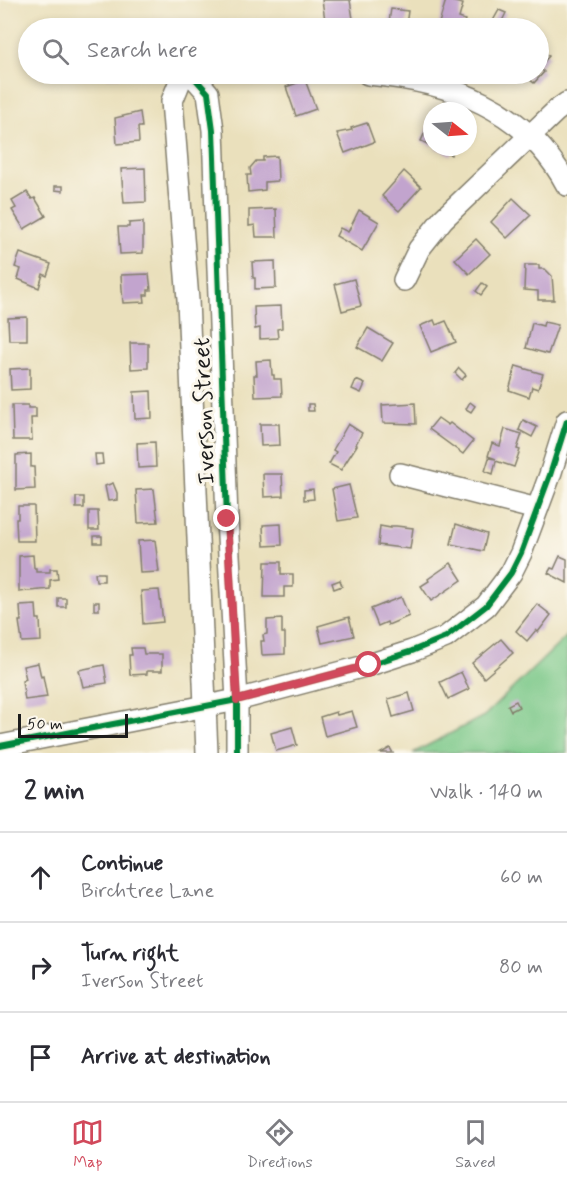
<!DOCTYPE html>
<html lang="en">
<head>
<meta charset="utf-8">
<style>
  body { margin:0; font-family:Mynerve,sans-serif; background:#f2f2f3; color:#2b2b33 }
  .compass { position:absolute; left:423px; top:102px; width:54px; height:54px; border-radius:50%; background:#fff; box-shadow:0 3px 9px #0003; rotate:107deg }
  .scale { position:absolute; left:18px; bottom:15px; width:110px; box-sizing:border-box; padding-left:6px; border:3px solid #1c1c1c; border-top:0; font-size:16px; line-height:21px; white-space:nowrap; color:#1c1c1c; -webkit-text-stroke:4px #fbf7ec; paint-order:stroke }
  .stop { position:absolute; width:18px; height:18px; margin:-14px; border:4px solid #d1495b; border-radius:50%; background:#fff }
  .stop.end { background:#d1495b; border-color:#fff; box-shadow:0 2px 6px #0008 }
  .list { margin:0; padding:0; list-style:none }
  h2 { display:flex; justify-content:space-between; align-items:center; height:78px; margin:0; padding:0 24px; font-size:26px }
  h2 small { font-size:20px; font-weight:400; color:#7c7c81 }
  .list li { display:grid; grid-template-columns:39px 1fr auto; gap:18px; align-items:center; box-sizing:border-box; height:90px; padding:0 24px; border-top:2px solid #e1e1e2 }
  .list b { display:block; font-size:22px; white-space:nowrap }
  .list p { margin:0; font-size:20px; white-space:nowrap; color:#7c7c81 }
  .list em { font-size:20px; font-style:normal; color:#7c7c81 }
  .icon { flex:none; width:33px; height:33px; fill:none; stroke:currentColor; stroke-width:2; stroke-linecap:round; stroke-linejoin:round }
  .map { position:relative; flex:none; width:567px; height:753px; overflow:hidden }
  .search { position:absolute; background:#fff; box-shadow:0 3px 9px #0003; left:18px; right:18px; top:18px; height:66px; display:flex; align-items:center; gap:15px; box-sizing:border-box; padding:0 21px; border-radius:33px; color:#7c7c81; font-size:22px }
  .sheet { height:348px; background:#fff }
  nav { display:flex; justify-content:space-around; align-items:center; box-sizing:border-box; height:84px; border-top:2px solid #e1e1e2; background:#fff; font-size:16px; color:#7c7c81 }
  nav a { display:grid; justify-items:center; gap:3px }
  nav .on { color:#d1495b }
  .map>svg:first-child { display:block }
  .green { fill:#79c787; stroke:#4a7252; stroke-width:1.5 }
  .building { fill:#c2a4ce }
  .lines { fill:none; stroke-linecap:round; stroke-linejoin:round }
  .minor-casing { stroke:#837e6c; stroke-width:24 }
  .minor { stroke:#fff; stroke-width:21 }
  .cycleway-casing { stroke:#fbf7ec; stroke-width:10 }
  .cycleway { stroke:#00873e; stroke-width:6 }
  .route { stroke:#d1495b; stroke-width:8 }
  .labels { text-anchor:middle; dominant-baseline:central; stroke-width:6; stroke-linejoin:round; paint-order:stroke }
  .street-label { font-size:24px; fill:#1c1c1c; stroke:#fbf7ec }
</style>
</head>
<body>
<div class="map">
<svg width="567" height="753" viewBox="0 0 567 753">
  <rect width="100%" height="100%" fill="#fbf7ec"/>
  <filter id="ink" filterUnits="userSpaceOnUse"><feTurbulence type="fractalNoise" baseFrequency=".0167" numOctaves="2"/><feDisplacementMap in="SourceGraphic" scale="12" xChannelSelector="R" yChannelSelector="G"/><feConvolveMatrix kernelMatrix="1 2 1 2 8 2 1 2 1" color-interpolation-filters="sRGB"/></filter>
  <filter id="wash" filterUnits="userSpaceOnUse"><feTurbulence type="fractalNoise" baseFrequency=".008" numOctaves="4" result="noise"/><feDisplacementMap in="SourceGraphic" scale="24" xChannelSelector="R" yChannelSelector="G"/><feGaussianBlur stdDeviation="1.35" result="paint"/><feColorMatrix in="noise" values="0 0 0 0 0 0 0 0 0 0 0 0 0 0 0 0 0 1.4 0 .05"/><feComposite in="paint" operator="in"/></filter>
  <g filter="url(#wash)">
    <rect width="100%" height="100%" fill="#eae0bc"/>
    <polygon class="green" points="567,636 567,753 413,753 484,716"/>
    <g id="blocks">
      <g class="building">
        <polygon points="322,0 350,0 353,19 338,22 338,20 325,20"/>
        <polygon points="446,0 463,4 459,18 465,20 462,28 448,28 448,26 439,23"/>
        <polygon points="391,9 408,11 406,25 413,26 413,28 388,28"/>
        <polygon points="499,10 506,13 502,21 510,24 508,28 489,28"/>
        <polygon points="287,23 301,28 285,28"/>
        <polygon points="538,47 549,56 539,67 544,72 534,83 523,74 538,74"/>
        <polygon points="108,74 123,74 123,76 108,78"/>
        <polygon points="305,80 316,109 296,116 286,87"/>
        <polygon points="140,112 142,127 138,127 139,142 117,144 115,118"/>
        <polygon points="432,117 432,146 421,141"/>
        <polygon points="367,123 374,142 345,153 337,133 352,130 351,128"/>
        <polygon points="434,147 455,147 451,155"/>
        <polygon points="277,156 278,181 265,182 265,190 248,192 247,175 251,175 250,168 256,161 263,161 263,157"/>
        <polygon points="145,168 146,202 124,203 121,169"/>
        <polygon points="404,171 421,187 399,211 382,196"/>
        <polygon points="55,186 63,186 63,191 55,190"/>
        <polygon points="27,192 32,199 35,198 46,216 24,229 12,210 16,208 12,201"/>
        <polygon points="513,198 531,215 507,238 491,222"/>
        <polygon points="276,209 277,237 256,237 255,225 249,226 249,210"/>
        <polygon points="359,210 379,222 362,251 336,236 340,228 348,232"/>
        <polygon points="143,222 143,253 120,254 118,227 129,227 129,223"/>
        <polygon points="476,239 490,254 469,274 455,259"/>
        <polygon points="20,253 51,264 47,276 43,274 39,288 18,279 21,269 15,267"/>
        <polygon points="275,261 276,288 255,289 255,278 253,278 252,262"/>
        <polygon points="525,265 539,265 539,269 545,269 552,276 554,300 538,300 538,291 524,290"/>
        <polygon points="149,274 151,290 148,290 148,295 144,295 145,302 123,303 121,275"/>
        <polygon points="354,279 361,306 342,311 335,284"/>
        <polygon points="482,283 487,287 481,295 476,291"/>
        <polygon points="281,306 282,328 277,329 278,338 260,339 260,328 255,329 254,307"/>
        <polygon points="27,317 27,340 9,340 8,318"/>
        <polygon points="434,320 436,325 446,321 456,342 431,352 420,326"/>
        <polygon points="544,322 558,325 548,354 526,348 532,323 543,326"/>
        <polygon points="368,328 393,343 382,361 357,347"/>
        <polygon points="130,343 148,343 148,368 131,369"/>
        <polygon points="271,360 272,375 274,375 274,379 281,379 282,396 255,397 254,375 257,375 256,361"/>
        <polygon points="516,366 543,374 538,389 532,387 529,397 509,390"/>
        <polygon points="30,368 30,389 11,390 10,369"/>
        <polygon points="459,368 466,375 462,380 455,373"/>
        <polygon points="356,380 365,384 361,393 352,389"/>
        <polygon points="151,391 152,418 135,419 134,392"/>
        <polygon points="470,402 475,406 471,412 466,409"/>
        <polygon points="415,403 416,424 383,423 382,405"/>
        <polygon points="308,404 313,404 314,411 308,411"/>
        <polygon points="12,405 28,405 28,408 36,408 36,418 31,418 32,440 13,440"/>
        <polygon points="438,418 448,425 450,423 473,441 463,454 429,429"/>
        <polygon points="523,420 537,427 532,437 519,430"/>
        <polygon points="260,424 279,424 280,445 261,446"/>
        <polygon points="348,424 362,433 356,444 357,445 341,470 329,464 336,452 333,450"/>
        <polygon points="505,429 522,434 517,449 520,450 514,467 496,461 493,474 485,471 489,458 496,459 488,456 492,443 500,446"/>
        <polygon points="155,442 156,467 138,468 137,443"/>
        <polygon points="31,454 31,467 34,467 35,489 16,490 16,455"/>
        <polygon points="95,454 102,454 103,464 96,465"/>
        <polygon points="263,474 282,474 283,496 264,497"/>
        <polygon points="113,483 117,493 117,500 108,501 105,486"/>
        <polygon points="349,485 357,518 338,521 332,489"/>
        <polygon points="154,489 158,522 138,523 136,490"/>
        <polygon points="313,489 314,499 304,500 304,490"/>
        <rect x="76" y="497" width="8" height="11"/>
        <polygon points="18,506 34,506 35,541 17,541 16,519 18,519"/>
        <polygon points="89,511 98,511 99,530 89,530"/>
        <polygon points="281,524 282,545 264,546 263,525"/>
        <polygon points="456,524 487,534 483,551 451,544"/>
        <polygon points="380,526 391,528 391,526 396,526 413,528 410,549 378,545"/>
        <rect x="94" y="536" width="8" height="7"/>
        <polygon points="155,540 159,572 140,573 138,541"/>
        <polygon points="33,555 34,568 36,568 36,572 50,572 50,569 57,569 58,579 50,580 50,589 19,592 19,556"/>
        <polygon points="560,556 567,559 567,583 548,573 551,568 554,569"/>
        <polygon points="265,562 281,562 281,574 293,574 293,587 284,587 284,597 264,597"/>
        <polygon points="451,563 462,580 431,601 421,586 429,581 428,579"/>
        <polygon points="95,573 104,573 104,581 96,581"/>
        <polygon points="340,580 342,586 334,589 332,583"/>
        <polygon points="159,590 163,622 143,624 141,591"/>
        <polygon points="401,597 409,616 388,625 387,622 378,626 371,609"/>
        <rect x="58" y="598" width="8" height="9"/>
        <rect x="94" y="602" width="5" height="8"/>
        <polygon points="537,604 551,615 538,632 536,630 527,641 516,631"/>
        <polygon points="36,605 37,619 40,619 41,641 22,642 19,621 21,621 20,606"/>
        <polygon points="349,617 354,636 322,643 318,626"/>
        <polygon points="282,619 282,633 285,633 285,654 262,655 261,641 264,641 263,635 267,634 267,620"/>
        <polygon points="501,639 513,653 484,678 472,663"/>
        <polygon points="131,648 143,648 144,654 162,654 162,671 147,671 147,674 130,675 129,655 132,655"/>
        <polygon points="38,663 41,677 43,676 47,697 25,700 22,681 26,679 23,666"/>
        <polygon points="104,665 107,683 83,687 79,670"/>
        <polygon points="461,672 469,689 448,699 440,682"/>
        <polygon points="409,693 414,711 393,717 388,699"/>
        <polygon points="516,701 519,707 511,711 508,705"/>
        <polygon points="352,711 357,727 325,736 320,717 336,712 337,715"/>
        <polygon points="292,727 297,745 276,751 271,733"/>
        <polygon points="390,748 393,753 381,753"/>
      </g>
    </g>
  </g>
  <g filter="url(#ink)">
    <use href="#blocks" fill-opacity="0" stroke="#837e6c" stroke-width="1.5"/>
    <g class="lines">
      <g class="minor-casing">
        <g id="minor">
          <polyline points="183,74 172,101 188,300 207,753"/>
          <polyline points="191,74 208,93 213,130 227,519 237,700 237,753"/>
          <path d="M368,74C450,81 526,108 567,185"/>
          <polyline points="404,280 419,249 443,219 556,111 567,103"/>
          <polyline points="400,474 537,509"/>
          <polyline points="0,746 237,700 369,665 412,651 446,637 486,606 511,573 521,553 550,475 567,421"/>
        </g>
      </g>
      <use href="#minor" class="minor"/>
      <g class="cycleway-casing">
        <g id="cycleway">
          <polyline points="191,74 208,93 213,130 227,519 237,700 237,753"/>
          <polyline points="0,746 237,700 369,665 412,651 446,637 486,606 511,573 521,553 550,475 567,421"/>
        </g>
      </g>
      <use href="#cycleway" class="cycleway"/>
    </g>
  </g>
  <g class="lines" filter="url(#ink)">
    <polyline class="route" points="227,519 237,700 369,665"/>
  </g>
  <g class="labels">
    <g class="street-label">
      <text transform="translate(205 411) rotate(-92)">Iverson Street</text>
    </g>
  </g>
</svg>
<svg class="compass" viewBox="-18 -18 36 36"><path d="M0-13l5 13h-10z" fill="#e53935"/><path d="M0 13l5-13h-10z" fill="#7c7c81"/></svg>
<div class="scale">50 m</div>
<div class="stop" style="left:369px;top:665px"></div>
<div class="stop end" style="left:227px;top:519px"></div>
<div class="search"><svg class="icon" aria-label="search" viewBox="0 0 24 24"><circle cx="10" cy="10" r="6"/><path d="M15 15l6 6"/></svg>Search here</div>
</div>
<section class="sheet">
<h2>2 min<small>Walk · 140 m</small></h2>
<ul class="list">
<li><svg class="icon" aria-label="ahead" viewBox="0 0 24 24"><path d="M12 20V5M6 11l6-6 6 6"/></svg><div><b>Continue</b><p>Birchtree Lane</p></div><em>60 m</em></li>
<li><svg class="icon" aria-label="right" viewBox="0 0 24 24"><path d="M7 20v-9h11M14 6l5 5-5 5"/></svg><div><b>Turn right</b><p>Iverson Street</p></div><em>80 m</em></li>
<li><svg class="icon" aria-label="arrive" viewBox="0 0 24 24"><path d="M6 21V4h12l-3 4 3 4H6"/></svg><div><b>Arrive at destination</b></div></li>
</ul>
</section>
<nav>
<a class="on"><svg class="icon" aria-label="map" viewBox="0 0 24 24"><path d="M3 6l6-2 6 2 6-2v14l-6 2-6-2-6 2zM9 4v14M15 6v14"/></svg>Map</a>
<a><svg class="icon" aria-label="directions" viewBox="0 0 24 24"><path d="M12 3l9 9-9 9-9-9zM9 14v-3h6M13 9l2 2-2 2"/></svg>Directions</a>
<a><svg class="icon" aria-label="saved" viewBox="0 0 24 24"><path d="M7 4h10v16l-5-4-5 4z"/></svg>Saved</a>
</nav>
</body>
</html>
